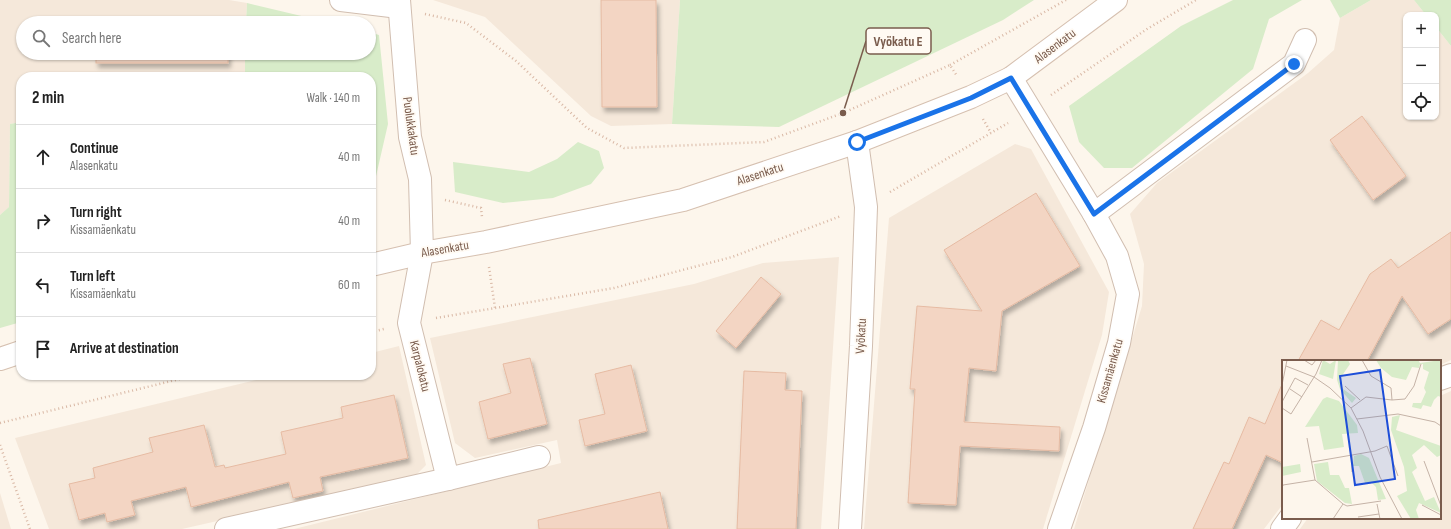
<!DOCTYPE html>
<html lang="en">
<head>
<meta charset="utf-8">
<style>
  body { margin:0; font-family:"Sofia Sans Condensed",sans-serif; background:#f6f6f6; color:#222 }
  .controls { position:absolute; right:12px; top:12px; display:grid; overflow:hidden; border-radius:8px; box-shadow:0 1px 3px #0004 }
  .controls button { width:36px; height:36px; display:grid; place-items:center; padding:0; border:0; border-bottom:1px solid #e0e0e0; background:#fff; color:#222; font:20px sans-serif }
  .stop { position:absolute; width:12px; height:12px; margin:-9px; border:3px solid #1a73e8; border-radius:50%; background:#fff }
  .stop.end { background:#1a73e8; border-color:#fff; box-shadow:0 1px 4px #0008 }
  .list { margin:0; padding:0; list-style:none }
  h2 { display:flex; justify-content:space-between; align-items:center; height:52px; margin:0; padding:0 16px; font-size:17px }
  h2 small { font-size:13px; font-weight:400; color:#767676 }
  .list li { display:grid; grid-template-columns:26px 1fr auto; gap:12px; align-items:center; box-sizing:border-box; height:64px; padding:0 16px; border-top:1px solid #e0e0e0 }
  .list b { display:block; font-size:15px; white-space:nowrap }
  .list p { margin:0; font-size:13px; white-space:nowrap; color:#767676 }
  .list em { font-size:13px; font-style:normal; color:#767676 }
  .icon { flex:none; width:22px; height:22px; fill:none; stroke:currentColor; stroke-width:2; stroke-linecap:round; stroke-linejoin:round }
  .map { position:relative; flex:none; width:1451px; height:529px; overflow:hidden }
  .search { position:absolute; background:#fff; box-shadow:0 1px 3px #0004; left:16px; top:16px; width:360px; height:44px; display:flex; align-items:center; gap:10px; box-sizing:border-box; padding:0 14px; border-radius:22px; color:#767676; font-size:15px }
  .panel { position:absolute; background:#fff; box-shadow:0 1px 3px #0004; left:16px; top:72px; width:360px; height:308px; border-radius:16px }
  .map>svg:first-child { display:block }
  .residential { fill:#f5e8da }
  .green { fill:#d8ecc9 }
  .building { fill:#f3d5c3; stroke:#e6bba3; filter:url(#shadow) }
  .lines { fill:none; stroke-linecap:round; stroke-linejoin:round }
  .street-casing { stroke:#d1beb0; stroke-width:24 }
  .secondary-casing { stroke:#d6c0b0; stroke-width:24 }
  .path { stroke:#d9b8a5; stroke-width:2.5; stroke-dasharray:1 3; stroke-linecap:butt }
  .street { stroke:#fff; stroke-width:22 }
  .secondary { stroke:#fff; stroke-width:22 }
  .route { stroke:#1a73e8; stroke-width:5 }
  .labels { text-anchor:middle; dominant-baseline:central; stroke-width:3.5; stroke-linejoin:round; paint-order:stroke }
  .street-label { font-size:13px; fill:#7a5c4d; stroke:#fffaf3 }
  .inset-road { fill:none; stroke:#c5b3a7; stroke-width:1 }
  .view { fill:#1d4ed8; fill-opacity:0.15; stroke:#1d4ed8; stroke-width:2 }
  .inset-edge { fill:none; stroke:#7a5c4d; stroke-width:2 }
  .leader { fill:none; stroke:#7a5c4d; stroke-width:1.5 }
  .callout-dot { fill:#7a5c4d; stroke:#fffaf3; stroke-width:1.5 }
  .callout { fill:#fffaf3; stroke:#7a5c4d; stroke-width:1.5 }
  .callout-label { font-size:14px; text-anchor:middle; font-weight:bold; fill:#7a5c4d }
</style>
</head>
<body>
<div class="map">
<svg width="1451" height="529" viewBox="0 0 1451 529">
  <defs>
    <filter id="shadow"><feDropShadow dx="2.5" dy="4.5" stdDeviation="2" flood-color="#0004"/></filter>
  </defs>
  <rect width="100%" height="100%" fill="#fdf6ec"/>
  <g class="residential">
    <polygon points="0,0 229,0 247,3 246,23 23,23 23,53 245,53 245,77 21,77 21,122 10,124 9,207 0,215"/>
    <polygon points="433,0 680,0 672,124 611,126 591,116 485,17"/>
    <polygon points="1371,0 1414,0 1426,15 1406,15 1406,117 1436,117 1436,27 1451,46 1451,360 1440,365 1440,361 1283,361 1283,504 1264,529 1074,529 1142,306 1144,264 1130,214 1157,183 1308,73 1334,50 1340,18"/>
    <polygon points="1015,144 1031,149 1109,292 1102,335 1043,529 864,529 889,218"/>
    <polygon points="839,257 821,529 294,529 561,463 557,440 475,458 455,443 430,338 694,284 763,263"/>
    <polygon points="399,346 426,465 415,476 182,529 49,529 15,438 277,375 371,375 371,353"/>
    <polygon points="1451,391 1451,529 1300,529 1308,518 1440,518 1440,396"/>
    <polygon points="0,493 11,529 0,529"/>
  </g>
  <g class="green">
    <polygon points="680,0 1034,0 1003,20 779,127 672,124"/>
    <polygon points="1233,0 1302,0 1269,19 1253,69 1132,168 1104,168 1079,142 1069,106 1181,26"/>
    <polygon points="1330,0 1371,0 1340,18"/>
    <polygon points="1414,0 1451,0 1451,46 1436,27 1436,15 1426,15"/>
    <polygon points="247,3 331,23 246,23"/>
    <polygon points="369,32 379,35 388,124 371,198 371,77 245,77 245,53 369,53"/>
    <polygon points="21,122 21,322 0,328 0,215 9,207 10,124"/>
    <polygon points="578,142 599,151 604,168 591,184 553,198 503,203 455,192 453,162 529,172 557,159"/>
  </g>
  <g class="building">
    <polygon points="601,0 656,0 657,107 602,107"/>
    <polygon points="96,17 229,17 228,23 96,23"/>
    <rect x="96" y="53" width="132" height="10"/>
    <polygon points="1362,116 1406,176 1373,200 1330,140"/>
    <polygon points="1036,193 1080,266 1002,311 996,371 969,368 964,422 1060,427 1059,451 960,446 956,505 908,503 915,389 910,389 917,306 982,311 944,250"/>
    <polygon points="1451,232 1451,319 1428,334 1402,296 1367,361 1298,361 1321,320 1339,330 1370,274 1391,259 1398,268"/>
    <polygon points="761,277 781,294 736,348 716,331"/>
    <polygon points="530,358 547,424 488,439 479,402 511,393 503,364"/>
    <polygon points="631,365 647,431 585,446 579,420 605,414 595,374"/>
    <polygon points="744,371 786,373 785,390 802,391 796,529 737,529"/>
    <polygon points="1283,382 1283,463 1266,455 1232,529 1193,529 1224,462 1229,464 1249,417 1265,424"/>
    <polygon points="394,395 408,458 320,477 323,491 293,498 289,482 191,507 186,487 131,501 135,515 107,522 105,513 79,520 69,484 95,478 93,468 153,452 149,438 204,425 215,467 224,465 225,468 286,454 281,432 343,418 341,407"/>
    <polygon points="660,492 668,529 539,529 538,520"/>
  </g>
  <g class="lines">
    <g class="street-casing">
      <g id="street">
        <polyline points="341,0 399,7"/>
        <polyline points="1011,78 1094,214 1117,256 1128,294 1119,343 1094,428 1059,529"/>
        <polyline points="1094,214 1294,64 1305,40"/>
        <polyline points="1440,379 1451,375"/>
        <polyline points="448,479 539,457"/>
        <polyline points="226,529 448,479 409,323 422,253 420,179 410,137 399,0"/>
        <polyline points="850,529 861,346 866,207 857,142"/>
        <polyline points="1282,529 1290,518"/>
      </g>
    </g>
    <g class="secondary-casing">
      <g id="secondary">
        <polyline points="371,265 422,253 486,242 683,200 857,142 971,97 1011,78 1116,0"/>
        <polyline points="0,359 21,352"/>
      </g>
    </g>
    <g class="path">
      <polyline points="425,14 466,23 516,61 587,128 624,148 764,142 843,113 950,65 957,76"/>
      <polyline points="950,65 1066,0"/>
      <polyline points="1051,95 1147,29 1196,0"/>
      <polyline points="983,119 991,133"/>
      <polyline points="890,192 1008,123"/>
      <polyline points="445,200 481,208 482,217"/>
      <polyline points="489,267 495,308"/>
      <polyline points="436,318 614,288 732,257 841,216"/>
      <polyline points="371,332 384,329"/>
      <polyline points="0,423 196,375"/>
      <polyline points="0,445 30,529"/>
    </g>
    <use href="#street" class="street"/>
    <use href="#secondary" class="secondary"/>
  </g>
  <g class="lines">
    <polyline class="route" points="857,142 971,98 1011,78 1094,214 1294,64"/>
  </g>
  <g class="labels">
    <g class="street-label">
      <text transform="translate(1055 46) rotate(-37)">Alasenkatu</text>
      <text transform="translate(411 126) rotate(82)">Puolukkakatu</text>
      <text transform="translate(760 174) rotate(-18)">Alasenkatu</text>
      <text transform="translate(445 249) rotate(-10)">Alasenkatu</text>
      <text transform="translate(861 336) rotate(-87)">Vyökatu</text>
      <text transform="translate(420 366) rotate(76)">Karpalokatu</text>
      <text transform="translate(1110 371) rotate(-74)">Kissamäenkatu</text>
    </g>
  </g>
  <g transform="translate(1282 360)">
    <rect width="159" height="159" fill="#fdf6ec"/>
    <path d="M41,0L48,4L54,0L51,19L37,14ZM56,0H66L68,4L57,20L61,29L74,38L70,43L58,29L55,20ZM94,0H136L138,3L159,0V37L156,36L152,40L149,47L141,45L139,49L130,47L131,43H139L144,32L142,28L147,12L141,9V4H138L137,8L130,7L124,20L110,17L99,8ZM45,37L57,41L75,65L76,73L60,74L62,87L42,90L37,66L23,67L41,39ZM118,55L114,70L159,86V95L155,97L142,85L130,95L135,108L130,112L143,141L152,137L159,153L137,143L134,150L137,159H129L115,136L125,131L122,107L109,70L110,57ZM79,94L87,98L104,139L96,140L94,127L89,122L83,123L77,106H71L72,96ZM46,102L48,115H57L63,128H67L70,144L63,143L35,121L32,104ZM18,104L19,112L0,116V107Z" fill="#d8ecc9"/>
    <path class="inset-road" d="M22,0L30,5L34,0M80,0L89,16L109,28L110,40M4,6L32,17L48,28L69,48L81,71L98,117L120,159M0,25L5,0M63,26L78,40M8,29L20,37M0,42L13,18L26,25M0,48L9,54L34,14L40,0M69,48L84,37L110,40L123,39L132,26L139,4M75,59L116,54L153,62L159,66M25,78L33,120L61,144L65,146L99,141M70,95V112M142,101L159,146M30,102L93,91L105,86L116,116M0,128L1,125L33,120M95,144L98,159M140,145L159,155M76,157L97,154M51,159L61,144"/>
    <path class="view" d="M98,10L113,119L73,125L58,16Z"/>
    <rect width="159" height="159" class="inset-edge"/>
  </g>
  <path class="leader" d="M843 113L866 41"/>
  <circle class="callout-dot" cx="843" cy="113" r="4"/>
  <rect class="callout" x="866" y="28" width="65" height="26" rx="4"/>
  <g class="callout-label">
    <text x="898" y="46">Vyökatu E</text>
  </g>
</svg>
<div class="controls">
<button>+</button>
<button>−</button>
<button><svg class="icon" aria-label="locate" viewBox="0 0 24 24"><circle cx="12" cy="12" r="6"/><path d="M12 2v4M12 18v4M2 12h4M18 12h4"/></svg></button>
</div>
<div class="stop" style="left:857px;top:142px"></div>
<div class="stop end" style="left:1294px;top:64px"></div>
<div class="search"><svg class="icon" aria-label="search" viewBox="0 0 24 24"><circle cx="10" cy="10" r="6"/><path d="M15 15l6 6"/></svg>Search here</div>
<section class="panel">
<h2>2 min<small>Walk · 140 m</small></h2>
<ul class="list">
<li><svg class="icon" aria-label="ahead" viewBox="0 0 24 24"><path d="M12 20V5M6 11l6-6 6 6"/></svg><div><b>Continue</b><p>Alasenkatu</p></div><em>40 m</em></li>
<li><svg class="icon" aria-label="right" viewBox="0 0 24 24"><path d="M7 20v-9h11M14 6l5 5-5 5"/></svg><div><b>Turn right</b><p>Kissamäenkatu</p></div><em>40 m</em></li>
<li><svg class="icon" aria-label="left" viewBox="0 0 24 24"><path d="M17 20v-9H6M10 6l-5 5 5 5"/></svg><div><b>Turn left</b><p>Kissamäenkatu</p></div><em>60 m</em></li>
<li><svg class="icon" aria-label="arrive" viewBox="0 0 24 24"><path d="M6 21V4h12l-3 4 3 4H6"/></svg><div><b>Arrive at destination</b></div></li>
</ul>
</section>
</div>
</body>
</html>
